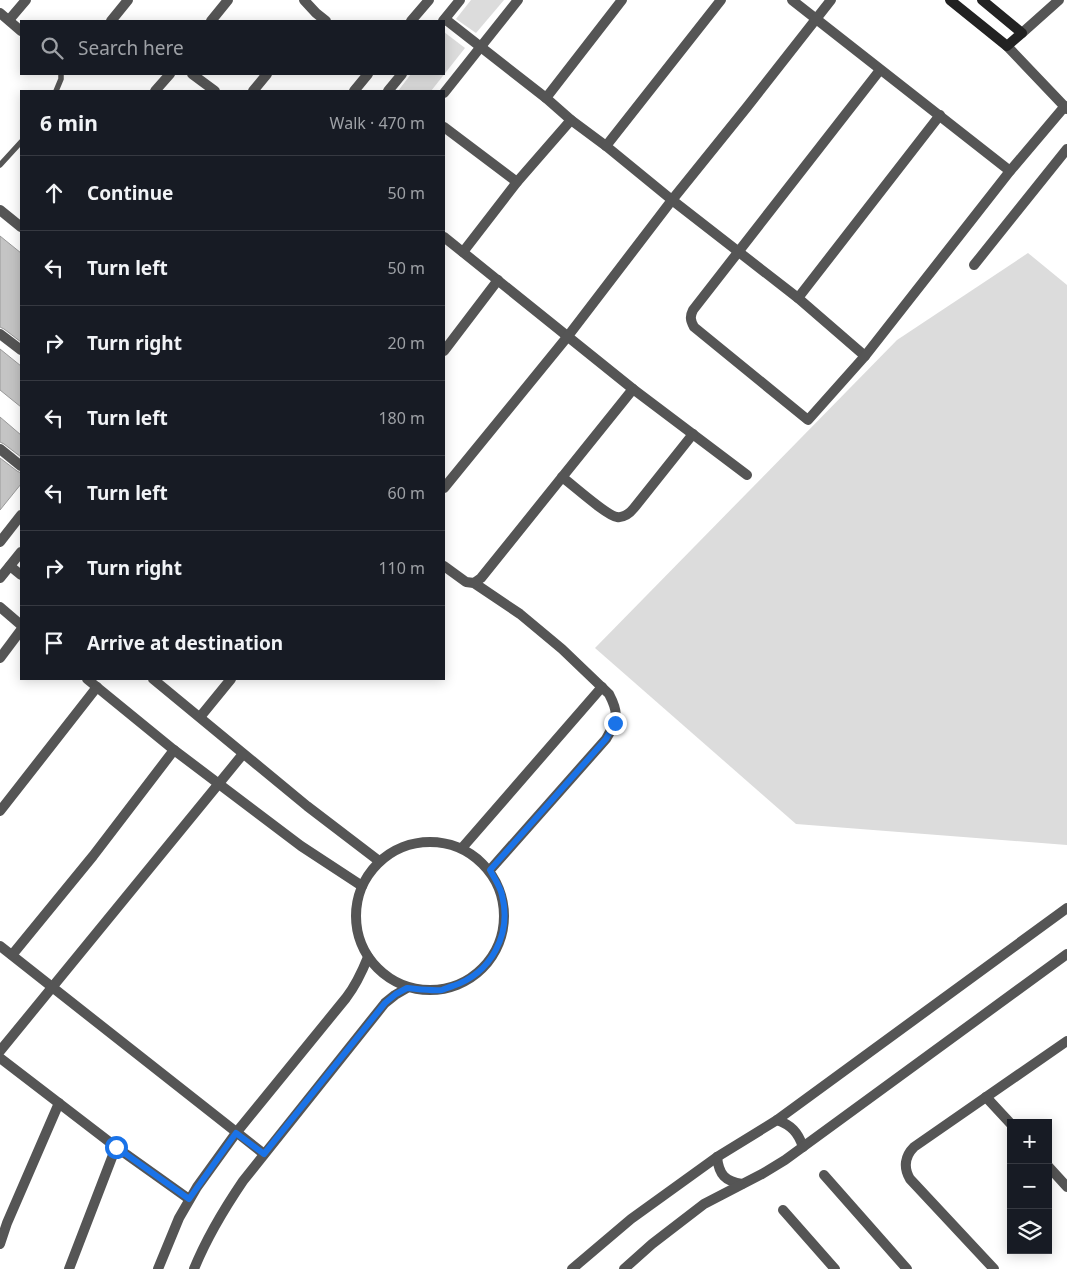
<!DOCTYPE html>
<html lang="en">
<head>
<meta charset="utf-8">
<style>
  body { margin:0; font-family:"Noto Sans",sans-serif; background:#20242c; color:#f1f3f6 }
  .controls { position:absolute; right:15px; bottom:15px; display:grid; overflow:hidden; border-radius:0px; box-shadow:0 2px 12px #0003 }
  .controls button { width:45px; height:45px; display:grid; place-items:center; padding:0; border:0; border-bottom:1px solid #363941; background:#171b24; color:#f1f3f6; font:25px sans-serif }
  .stop { position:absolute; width:15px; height:15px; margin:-11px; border:4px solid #1a73e8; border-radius:50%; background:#fff }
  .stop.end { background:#1a73e8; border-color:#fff; box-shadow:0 1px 5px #0008 }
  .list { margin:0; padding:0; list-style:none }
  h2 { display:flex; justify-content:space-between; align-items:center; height:65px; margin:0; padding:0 20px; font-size:21px }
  h2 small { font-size:16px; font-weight:400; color:#9ea1a6 }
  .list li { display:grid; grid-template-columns:32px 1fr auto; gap:15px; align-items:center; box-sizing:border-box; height:75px; padding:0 20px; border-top:1px solid #363941 }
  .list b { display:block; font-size:19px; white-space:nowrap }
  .list em { font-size:16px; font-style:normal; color:#9ea1a6 }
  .icon { flex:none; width:28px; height:28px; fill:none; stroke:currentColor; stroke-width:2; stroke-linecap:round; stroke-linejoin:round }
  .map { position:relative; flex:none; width:1067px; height:1269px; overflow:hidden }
  .search { position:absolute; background:#171b24; box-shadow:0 2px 12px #0003; left:20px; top:20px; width:425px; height:55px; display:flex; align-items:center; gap:12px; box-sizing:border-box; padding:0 18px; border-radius:0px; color:#9ea1a6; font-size:19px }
  .panel { position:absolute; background:#171b24; box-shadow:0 2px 12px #0003; left:20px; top:90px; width:425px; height:590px; border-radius:0px }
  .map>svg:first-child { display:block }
  .green { fill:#dcdcdc }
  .building { fill:#c4c4c4; stroke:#999 }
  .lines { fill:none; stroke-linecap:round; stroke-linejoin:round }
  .lane { stroke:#555; stroke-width:5.5 }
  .street { stroke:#555; stroke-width:10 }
  .secondary { stroke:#222; stroke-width:10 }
  .route { stroke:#1a73e8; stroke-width:6 }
</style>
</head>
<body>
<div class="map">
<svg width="1067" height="1269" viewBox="0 0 1067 1269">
  <rect width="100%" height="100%" fill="#fff"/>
  <g class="green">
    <polygon points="471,0 504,0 476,33 456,19"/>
    <polygon points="444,32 465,48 431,91 398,91 411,74 444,74"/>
    <polygon points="1028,253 1067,285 1067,845 796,824 595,648 897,340"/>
  </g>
  <g class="building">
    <polygon points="0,236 21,253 21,342 4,329 0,327"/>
    <polygon points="0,349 21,366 21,407 0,390"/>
    <polygon points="0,417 21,435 21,457 4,444 0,442"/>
    <polygon points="0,458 17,471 21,473 21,484 0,510"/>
  </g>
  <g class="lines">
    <g class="lane">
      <polyline points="56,91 61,79 61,74"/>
      <polyline points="0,165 21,142"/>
    </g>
    <g class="street">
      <polyline points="304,0 316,13 326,21"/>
      <polyline points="792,0 1010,171"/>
      <polyline points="0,13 21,31"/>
      <polyline points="445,19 546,98 571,120 606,146 672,200 798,298 865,356"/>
      <polyline points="9,20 26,0"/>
      <polyline points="111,21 128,0"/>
      <polyline points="211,21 228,0"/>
      <polyline points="411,21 429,0"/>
      <polyline points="443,21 460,0"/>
      <polyline points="1022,33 1059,0"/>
      <polyline points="1007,46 1067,109"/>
      <path d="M880,70L693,310C690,316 690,320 694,327L808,420L865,356L1010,171L1065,106"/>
      <polyline points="192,74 215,91"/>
      <polyline points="155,91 170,74"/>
      <polyline points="253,91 267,74"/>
      <polyline points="354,91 368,74"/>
      <polyline points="388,91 402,74"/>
      <polyline points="444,93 518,0"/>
      <polyline points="546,98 622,0"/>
      <polyline points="444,127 517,182"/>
      <polyline points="606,146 721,0"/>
      <polyline points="0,210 21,227"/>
      <polyline points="444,237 633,389 747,475"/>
      <polyline points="463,252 517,182 571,120"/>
      <polyline points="974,265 1067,149"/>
      <polyline points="798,298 940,115"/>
      <polyline points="0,334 21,350"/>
      <polyline points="444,351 498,280"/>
      <polyline points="0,449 21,466"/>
      <path d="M562,477C573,485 607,516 617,517C624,518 630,513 634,508L693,434"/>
      <polyline points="444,488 568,336 672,200 747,107 831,0"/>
      <polyline points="0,542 21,515"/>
      <polyline points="10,566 21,575"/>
      <path d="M444,566L466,582L474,583L520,614L562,649L609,694C620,715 617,720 606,739L490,870"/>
      <polyline points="0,578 21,552"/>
      <polyline points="474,583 481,578 633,389"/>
      <polyline points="0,607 21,625"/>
      <polyline points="0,658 21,630"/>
      <polyline points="87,679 174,750 301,846 362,886"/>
      <polyline points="153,679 307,806 379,861"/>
      <polyline points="200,717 231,679"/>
      <polyline points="0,811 97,687"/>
      <circle cx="430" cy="916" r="74"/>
      <polyline points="462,848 602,687"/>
      <polyline points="0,946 264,1154"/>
      <polyline points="12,955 93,856 174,750"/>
      <polyline points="0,1051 243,754"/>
      <polyline points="0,1058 116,1147 189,1199"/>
      <polyline points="986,1097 1011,1124"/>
      <path d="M777,1120C791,1125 798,1132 803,1147"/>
      <path d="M717,1157C719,1175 725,1181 742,1184"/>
      <polyline points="1048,1166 1067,1187"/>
      <polyline points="824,1175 907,1269"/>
      <polyline points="783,1210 835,1269"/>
      <polyline points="0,1244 7,1223 59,1103"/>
      <polyline points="69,1269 116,1147"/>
      <path d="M158,1269L179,1218L197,1187L236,1133L346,998C356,985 362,972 368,957"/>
      <path d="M194,1269C207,1237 224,1209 243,1181L385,1003L395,995L407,988"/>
      <polyline points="572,1269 631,1219 717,1157 777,1120 1067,908"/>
      <polyline points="624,1269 652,1244 704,1204 762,1174 785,1160 1067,954"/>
      <path d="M994,1269L910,1179C903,1167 905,1156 914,1147L1067,1041"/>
    </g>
    <polyline class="secondary" points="950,0 1007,46 1022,33 982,0"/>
  </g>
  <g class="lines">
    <path class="route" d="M116,1147L189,1199L236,1133L264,1154L385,1003L396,994L407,988C418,989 431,991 442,990C445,989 449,987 453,986C491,973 512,935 502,895C500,886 494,878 490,870L606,739L615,723"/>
  </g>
</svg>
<div class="controls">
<button>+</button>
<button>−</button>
<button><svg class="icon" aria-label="layers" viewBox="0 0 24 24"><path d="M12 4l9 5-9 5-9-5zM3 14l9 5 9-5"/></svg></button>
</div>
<div class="stop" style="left:116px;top:1147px"></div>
<div class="stop end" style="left:615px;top:723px"></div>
<div class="search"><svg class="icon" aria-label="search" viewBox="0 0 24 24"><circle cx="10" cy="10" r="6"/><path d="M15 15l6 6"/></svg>Search here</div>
<section class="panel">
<h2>6 min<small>Walk · 470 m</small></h2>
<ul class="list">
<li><svg class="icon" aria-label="ahead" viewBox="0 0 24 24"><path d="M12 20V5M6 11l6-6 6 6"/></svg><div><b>Continue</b></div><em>50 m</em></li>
<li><svg class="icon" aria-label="left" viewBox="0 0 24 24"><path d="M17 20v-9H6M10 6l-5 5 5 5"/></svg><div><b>Turn left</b></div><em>50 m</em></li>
<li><svg class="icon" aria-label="right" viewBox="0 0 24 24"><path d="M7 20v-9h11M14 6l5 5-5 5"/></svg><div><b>Turn right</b></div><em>20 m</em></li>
<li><svg class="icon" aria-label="left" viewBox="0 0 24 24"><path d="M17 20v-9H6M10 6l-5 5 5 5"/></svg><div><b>Turn left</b></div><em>180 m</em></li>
<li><svg class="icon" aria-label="left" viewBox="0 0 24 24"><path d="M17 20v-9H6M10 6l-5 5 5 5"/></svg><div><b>Turn left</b></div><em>60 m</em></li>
<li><svg class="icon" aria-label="right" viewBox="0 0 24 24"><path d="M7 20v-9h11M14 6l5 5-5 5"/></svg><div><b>Turn right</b></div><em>110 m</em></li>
<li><svg class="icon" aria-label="arrive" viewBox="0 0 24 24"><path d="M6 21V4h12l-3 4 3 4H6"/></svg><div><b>Arrive at destination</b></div></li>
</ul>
</section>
</div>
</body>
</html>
